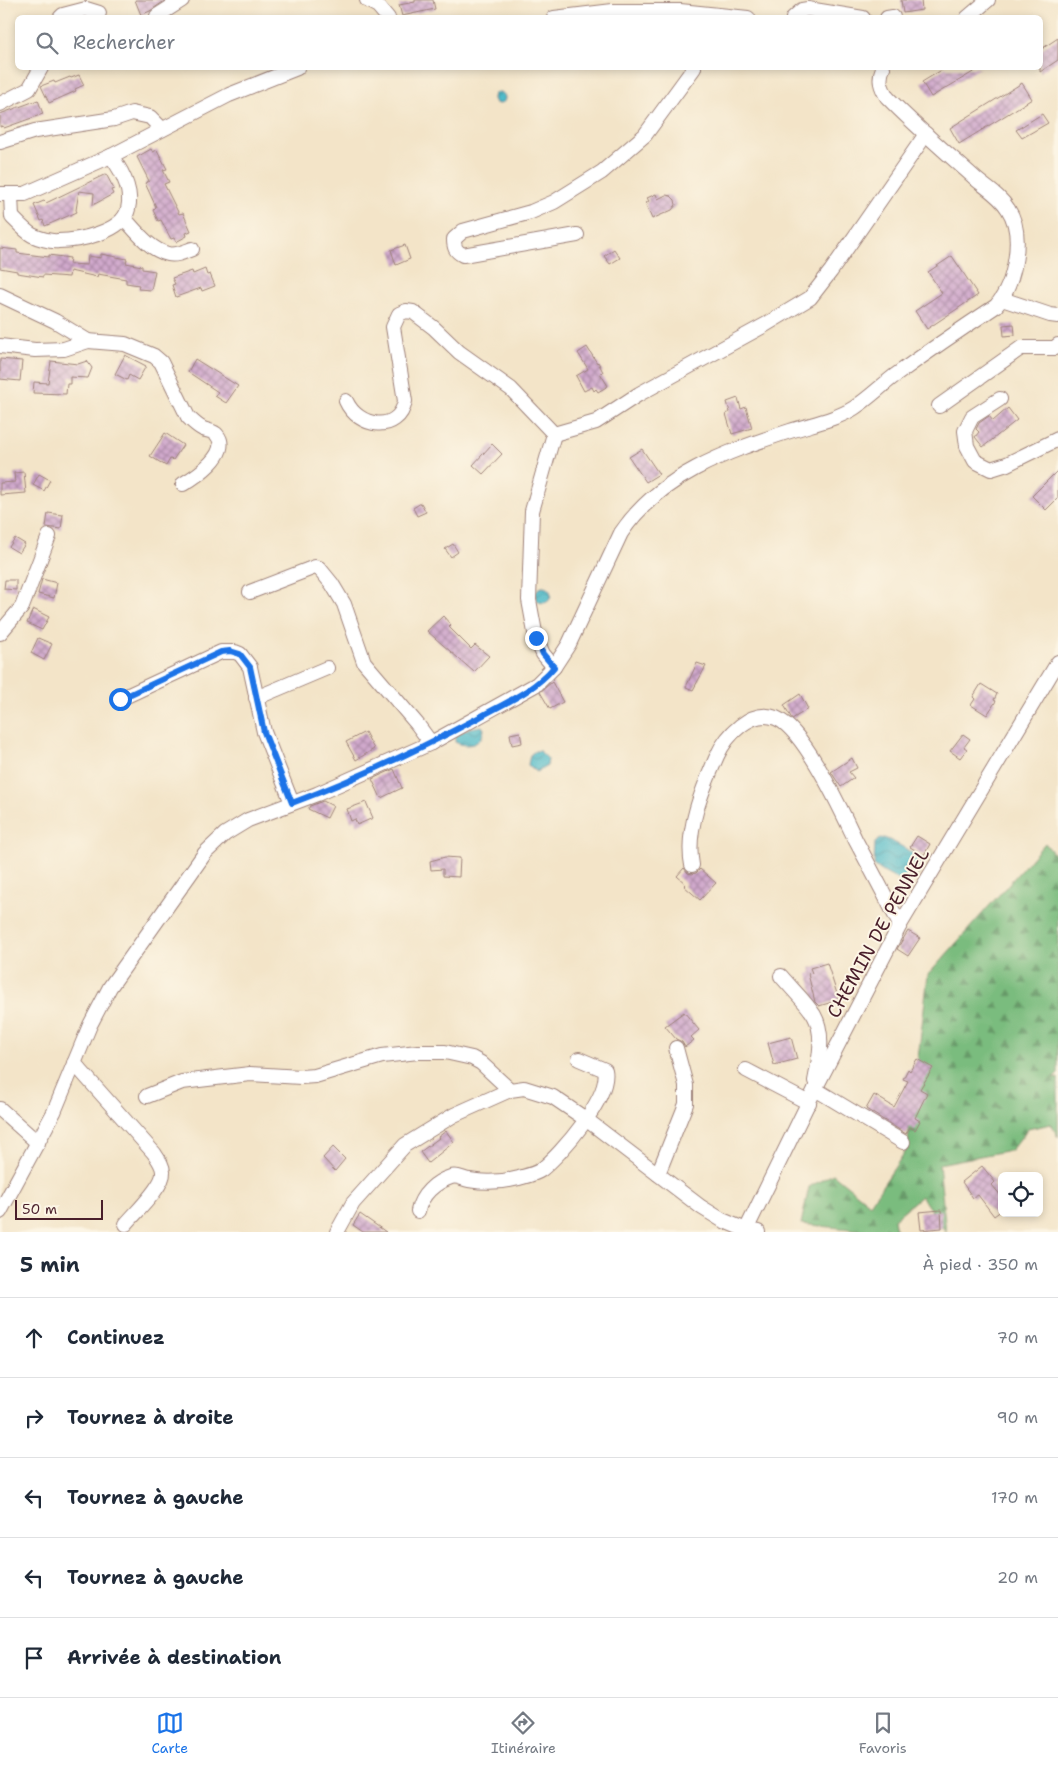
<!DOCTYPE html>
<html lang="fr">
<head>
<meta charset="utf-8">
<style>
  body { margin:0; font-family:"Shantell Sans",sans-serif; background:#f6f6f7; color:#1f2937 }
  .controls { position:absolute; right:15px; bottom:15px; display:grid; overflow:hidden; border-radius:8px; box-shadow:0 2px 8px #0003 }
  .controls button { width:45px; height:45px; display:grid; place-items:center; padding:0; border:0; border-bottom:1px solid #e0e1e3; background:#fff; color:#1f2937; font:25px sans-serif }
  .scale { position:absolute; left:15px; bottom:12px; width:88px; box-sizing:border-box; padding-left:5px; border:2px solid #4a1f2b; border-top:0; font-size:14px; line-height:18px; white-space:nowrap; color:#4a1f2b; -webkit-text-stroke:4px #fcf5e5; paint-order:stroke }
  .stop { position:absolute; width:15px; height:15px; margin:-11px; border:4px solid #1a73e8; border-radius:50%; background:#fff }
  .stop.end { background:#1a73e8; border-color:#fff; box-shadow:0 1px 5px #0008 }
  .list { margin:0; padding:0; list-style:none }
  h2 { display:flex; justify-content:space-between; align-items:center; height:65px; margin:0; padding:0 20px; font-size:21px }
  h2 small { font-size:16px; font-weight:400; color:#747a83 }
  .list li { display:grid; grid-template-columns:32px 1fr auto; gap:15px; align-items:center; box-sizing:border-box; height:80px; padding:0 20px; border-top:1px solid #e0e1e3 }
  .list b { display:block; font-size:19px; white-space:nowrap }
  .list em { font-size:16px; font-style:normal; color:#747a83 }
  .icon { flex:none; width:28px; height:28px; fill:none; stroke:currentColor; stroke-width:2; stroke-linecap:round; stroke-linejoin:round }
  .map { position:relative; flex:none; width:1058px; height:1232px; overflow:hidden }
  .search { position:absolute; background:#fff; box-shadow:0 2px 8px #0003; left:15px; right:15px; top:15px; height:55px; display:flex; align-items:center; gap:12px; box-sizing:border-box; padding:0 18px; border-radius:8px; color:#747a83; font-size:19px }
  .sheet { height:465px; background:#fff }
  nav { display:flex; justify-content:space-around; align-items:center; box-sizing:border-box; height:70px; border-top:1px solid #e0e1e3; background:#fff; font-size:14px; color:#747a83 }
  nav a { display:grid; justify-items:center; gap:2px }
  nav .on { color:#1a73e8 }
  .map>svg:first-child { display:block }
  .forest { fill:url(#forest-firs); stroke:#626e54 }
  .water { fill:url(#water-waves); stroke:#4b6c7a }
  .building { fill:url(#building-cross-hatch) }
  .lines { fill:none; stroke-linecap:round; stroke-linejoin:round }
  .minor-casing { stroke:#9e827a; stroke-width:16 }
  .minor { stroke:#fff; stroke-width:14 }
  .route { stroke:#1a73e8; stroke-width:6 }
  .labels { text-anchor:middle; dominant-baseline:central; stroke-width:4; stroke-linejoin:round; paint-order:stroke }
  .street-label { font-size:19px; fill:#4a1f2b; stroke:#fcf5e5 }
</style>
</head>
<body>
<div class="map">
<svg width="1058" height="1232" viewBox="0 0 1058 1232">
  <defs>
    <pattern id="forest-firs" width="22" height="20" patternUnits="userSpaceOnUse" patternTransform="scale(1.25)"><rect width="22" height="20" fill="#7abc7e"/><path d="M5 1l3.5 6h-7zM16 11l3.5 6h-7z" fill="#669867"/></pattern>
    <pattern id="water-waves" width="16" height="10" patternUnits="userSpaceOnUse" patternTransform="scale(1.25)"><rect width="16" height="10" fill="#4cb9c8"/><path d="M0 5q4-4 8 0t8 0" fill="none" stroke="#4196a3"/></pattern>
    <pattern id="building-cross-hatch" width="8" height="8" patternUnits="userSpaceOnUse" patternTransform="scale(1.25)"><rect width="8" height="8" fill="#d0a9cc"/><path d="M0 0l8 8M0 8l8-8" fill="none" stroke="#ab89a6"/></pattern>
  </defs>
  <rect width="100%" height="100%" fill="#fcf5e5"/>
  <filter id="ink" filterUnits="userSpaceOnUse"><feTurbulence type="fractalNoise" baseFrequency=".02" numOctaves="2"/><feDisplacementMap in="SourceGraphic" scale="10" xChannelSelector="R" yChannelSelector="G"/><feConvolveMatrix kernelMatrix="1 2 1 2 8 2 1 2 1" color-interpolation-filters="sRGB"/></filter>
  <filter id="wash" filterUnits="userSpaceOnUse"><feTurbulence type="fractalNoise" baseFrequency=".0096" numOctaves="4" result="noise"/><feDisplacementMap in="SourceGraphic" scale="20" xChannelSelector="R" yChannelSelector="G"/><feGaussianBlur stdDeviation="1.12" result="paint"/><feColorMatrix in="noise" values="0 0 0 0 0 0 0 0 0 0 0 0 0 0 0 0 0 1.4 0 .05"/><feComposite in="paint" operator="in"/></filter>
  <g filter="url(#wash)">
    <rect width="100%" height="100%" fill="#f3e4c8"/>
    <polygon class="forest" points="1045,843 1058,859 1058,1074 1053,1079 1058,1078 1058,1137 1051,1124 1028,1129 1011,1150 939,1164 946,1232 921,1196 894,1219 896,1232 879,1232 801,1224 809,1187 833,1174 870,1204 907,1149 928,975"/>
    <g class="water">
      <circle cx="499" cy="98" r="6"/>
      <circle cx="543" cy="595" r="8"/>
      <path d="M482,726L484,729C482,745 468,748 455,742V736L469,728Z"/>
      <polygon points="535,751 540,751 548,759 547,766 537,772 528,765 530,755"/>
      <path d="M884,838C893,841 917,854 921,861C922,866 922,869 919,873C907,889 885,874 874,865L875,843L880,839Z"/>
    </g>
    <g id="blocks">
      <g class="building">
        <polygon points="135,0 166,0 150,11 141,15"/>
        <polygon points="415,0 433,0 435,9 402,16 399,5 415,2"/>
        <polygon points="901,0 921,0 922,10 903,13"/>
        <polygon points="1058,38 1058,60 1040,72 1040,50"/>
        <polygon points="945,68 980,68 931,97 922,82"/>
        <polygon points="79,75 84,85 75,89 76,91 49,103 41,86 54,81 55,83 70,77 71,78"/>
        <polygon points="1022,83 1032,99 959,144 950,128"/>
        <polygon points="38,100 43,114 4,128 3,126 0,127 0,114"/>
        <polygon points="1042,114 1048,123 1022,138 1016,130"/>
        <polygon points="151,149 153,152 157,150 167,169 163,170 169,182 164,184 179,214 183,213 191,231 186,233 187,236 176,242 174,238 171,239 161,220 158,221 153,210 156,207 145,183 149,181 137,157"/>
        <polygon points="106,174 114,189 111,190 113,194 93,205 94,193 79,191 76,210 77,212 45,226 43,220 41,221 34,205 44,201 46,203"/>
        <polygon points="656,194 658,199 666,195 671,196 675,200 676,205 672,210 652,219 646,205 647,205 646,203 649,201 647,198"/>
        <polygon points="405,245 410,259 396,265 391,250"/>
        <polygon points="0,248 17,250 17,253 49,257 49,255 70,258 69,264 87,265 88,256 101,258 101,254 127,259 126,263 142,266 142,269 155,271 151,290 138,289 139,285 126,283 126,279 98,274 97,277 70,271 69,277 43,275 43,277 17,273 17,271 0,268"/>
        <polygon points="614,249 620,258 610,264 604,256"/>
        <polygon points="952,256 978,295 927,329 915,311 942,293 928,272"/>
        <polygon points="205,269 207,275 210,274 215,286 202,291 201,288 176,297 172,285 175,284 172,278 192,271 193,274"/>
        <polygon points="1014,324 1015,335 1004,336 1003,325"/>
        <polygon points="587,347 597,363 598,362 603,372 600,373 608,386 598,392 596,389 594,391 592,387 584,391 576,376 588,369 578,353"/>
        <polygon points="125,355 146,366 138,380 129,375 127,380 115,374"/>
        <polygon points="0,359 22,361 20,381 0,379"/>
        <polygon points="195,359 238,386 226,403 215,396 218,392 188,372"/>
        <polygon points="51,361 78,364 87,361 92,368 88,378 70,377 70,384 67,384 66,394 33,393 34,382 48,383"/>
        <polygon points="738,398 741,409 746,407 752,428 732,434 726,414 730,412 727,402"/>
        <polygon points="1008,408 1017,420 983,447 975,437 979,432 976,429 979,423 989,416 993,421"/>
        <polygon points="165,433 183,445 173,460 170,459 166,466 150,456"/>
        <polygon points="492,444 502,454 483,474 473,465"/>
        <polygon points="642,449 659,474 646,482 629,457"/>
        <polygon points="1058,470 1058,498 1046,510 1032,496"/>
        <polygon points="24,472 26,493 0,495 0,483 15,482 14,473"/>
        <polygon points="39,474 50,480 44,491 33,485"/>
        <polygon points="421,503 426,512 417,516 413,508"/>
        <polygon points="48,513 63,515 61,529 46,527"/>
        <polygon points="15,538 25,544 19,553 9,547"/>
        <polygon points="453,544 458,552 451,557 445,549"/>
        <polygon points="42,579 57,583 54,598 38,594"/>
        <polygon points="5,580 16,580 16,590 4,589"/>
        <polygon points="33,609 49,617 42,630 27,623"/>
        <polygon points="443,616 451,625 449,627 471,649 475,645 489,656 474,672 427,631"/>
        <polygon points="38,638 52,644 44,660 31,653"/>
        <polygon points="697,663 706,666 693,690 686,687"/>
        <polygon points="552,682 563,702 550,709 540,692"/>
        <polygon points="981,684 997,694 994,700 996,701 987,715 971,705 975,699 973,697"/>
        <polygon points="800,694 808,709 792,719 784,705"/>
        <polygon points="365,732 374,749 356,760 346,742"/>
        <polygon points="520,732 522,743 512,745 510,734"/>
        <polygon points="963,734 970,739 964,747 967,749 960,758 950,751"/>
        <polygon points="852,758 857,768 849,772 854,778 841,787 831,772"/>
        <polygon points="394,769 402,788 381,798 372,779"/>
        <polygon points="323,801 333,806 327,818 308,809 310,806"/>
        <polygon points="366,802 373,818 357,825 355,819 351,821 347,809"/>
        <polygon points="917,836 930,844 924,855 910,847"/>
        <polygon points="445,857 460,858 459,877 443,876 443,869 431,870 430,861"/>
        <polygon points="684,868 688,873 692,874 696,873 700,869 716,883 700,900 684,886 686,884 677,876"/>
        <polygon points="908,931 920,938 908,956 897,949"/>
        <polygon points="827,963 839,1000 819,1006 815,1002 808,974 812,973 810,968"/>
        <polygon points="684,1012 699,1030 691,1037 694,1040 685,1047 682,1042 676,1039 665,1026"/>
        <polygon points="791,1037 797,1059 774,1065 768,1043"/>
        <polygon points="917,1059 933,1068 920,1089 927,1093 915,1118 920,1121 915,1130 910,1127 906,1134 866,1109 874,1095 894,1107 908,1081 903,1079 908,1069 910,1071"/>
        <polygon points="446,1131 454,1142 428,1163 420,1152 439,1138 438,1137"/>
        <polygon points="333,1147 345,1159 335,1171 323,1158"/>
        <polygon points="982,1166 995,1182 992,1185 1002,1197 1002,1210 994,1216 978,1195 973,1198 962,1182"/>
        <polygon points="941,1210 942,1228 921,1230 919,1212"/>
        <polygon points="360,1214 386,1232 363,1232 353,1225"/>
      </g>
    </g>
  </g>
  <g filter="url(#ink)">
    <use href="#blocks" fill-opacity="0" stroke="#9e827a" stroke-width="1"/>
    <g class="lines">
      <g class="minor-casing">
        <g id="minor">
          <polyline points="367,0 378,6 388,18"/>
          <polyline points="157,16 182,0"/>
          <polyline points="60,18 63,15 86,9 99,13"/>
          <polyline points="554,18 613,11 680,11 748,18"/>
          <polyline points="793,18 802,10 808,9 863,18"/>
          <polyline points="887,18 893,17"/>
          <polyline points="967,18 988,0"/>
          <polyline points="0,104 29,89 41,68"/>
          <polyline points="0,142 35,131 114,119 132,113 150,117 162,129"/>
          <polyline points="0,194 25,194 34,190 111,156 229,95 297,68"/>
          <path d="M11,195L12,217C18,223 25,231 32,235C38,238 51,242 58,241C78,241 123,232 128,209C133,190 122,171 111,156"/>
          <path d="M124,218C136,231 150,250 168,254C176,256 184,252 192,249"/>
          <path d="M577,235L463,255C455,251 454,247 454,239L463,231L531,212L554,202L602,172L645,135L694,68"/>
          <path d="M0,295L55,321L88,341L125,344L154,356L161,362L188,417C193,422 197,426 203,429C208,431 214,431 217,435C232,453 195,477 183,484"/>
          <polyline points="1002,299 1050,315 1058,316"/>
          <polyline points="0,346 35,350 64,349 88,341"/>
          <polyline points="1000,399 972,417 965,431 967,446 975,461 991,469 1007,464 1058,439"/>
          <path d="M346,401C358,428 399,434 405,401L393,327L399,314L406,311L413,312L434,328L459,352L511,389L554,434"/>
          <polyline points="939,406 1021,348 1055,348 1058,345"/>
          <polyline points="554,434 596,422 639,394 765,325 810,298 831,271 926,134"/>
          <polyline points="250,592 315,567 319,568 332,584 344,604 364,662 417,724 431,743"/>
          <polyline points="0,633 22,607 49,536"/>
          <polyline points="554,667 543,654 536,638 529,600 532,511 554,434"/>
          <polyline points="256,698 327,668"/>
          <polyline points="120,699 221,652 235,652 240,654 250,667 264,732 292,803"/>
          <path d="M692,865C685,830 703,788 717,756C726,736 751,708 776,718C805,730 842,812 856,841C871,869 886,897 900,925"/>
          <path d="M781,976C791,988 806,1002 814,1015C825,1034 819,1061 815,1081"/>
          <path d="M74,1063L154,1153C158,1159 163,1165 163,1172C164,1186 136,1212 126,1224"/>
          <polyline points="746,1070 809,1103"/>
          <polyline points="815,1089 903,1142"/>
          <polyline points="147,1096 182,1082 250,1074 301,1077 315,1076 382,1056 418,1052 445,1052 472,1058 481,1063 510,1090"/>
          <polyline points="0,1109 38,1143"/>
          <polyline points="658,1174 686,1104 686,1085 676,1048"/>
          <path d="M418,1211C421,1195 435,1182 451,1177C457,1175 463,1179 469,1180C486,1183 503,1182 519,1178C526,1176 535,1174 541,1170C561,1154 611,1097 605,1070L579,1059"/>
          <path d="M0,1212L54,1112L90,1025L110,987L205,853L225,834L248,820L317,794L431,743L537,684L554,667L569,644L621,533C660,475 726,452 790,431C811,424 835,420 854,408C868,399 880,387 893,377C926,353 961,329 996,306C1015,284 1025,234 1008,209C1001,197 988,189 977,180C947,153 915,126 887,97C881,87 878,79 883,68"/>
          <polyline points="337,1232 353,1203 405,1145 454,1115 510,1090 524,1088 553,1097 587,1120 701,1207 722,1220 746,1230 758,1232"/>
          <polyline points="745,1232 815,1089 900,925 1058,662"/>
        </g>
      </g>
      <use href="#minor" class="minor"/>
    </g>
  </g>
  <g class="lines" filter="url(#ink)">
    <path class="route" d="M120,699L221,652L230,651L240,654L250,667L264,732L292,803C356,779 418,750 478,718C505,703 534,691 554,667L543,654L536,638"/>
  </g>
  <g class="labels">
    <g class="street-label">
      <text transform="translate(878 933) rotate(-61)">CHEMIN DE PENNEL</text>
    </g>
  </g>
</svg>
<div class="controls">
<button><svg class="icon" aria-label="locate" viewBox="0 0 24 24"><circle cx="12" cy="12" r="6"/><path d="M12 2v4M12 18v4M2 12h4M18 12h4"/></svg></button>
</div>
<div class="scale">50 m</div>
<div class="stop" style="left:120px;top:699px"></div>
<div class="stop end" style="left:536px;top:638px"></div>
<div class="search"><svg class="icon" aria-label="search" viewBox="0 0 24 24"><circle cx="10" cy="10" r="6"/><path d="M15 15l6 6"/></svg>Rechercher</div>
</div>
<section class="sheet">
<h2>5 min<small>À pied · 350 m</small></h2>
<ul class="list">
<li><svg class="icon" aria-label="ahead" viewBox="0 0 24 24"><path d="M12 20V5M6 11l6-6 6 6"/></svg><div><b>Continuez</b></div><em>70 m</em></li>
<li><svg class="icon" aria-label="right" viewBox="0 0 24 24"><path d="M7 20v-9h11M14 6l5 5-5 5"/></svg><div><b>Tournez à droite</b></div><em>90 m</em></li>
<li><svg class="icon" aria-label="left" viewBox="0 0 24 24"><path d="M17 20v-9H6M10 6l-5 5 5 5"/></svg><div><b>Tournez à gauche</b></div><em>170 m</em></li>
<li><svg class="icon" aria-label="left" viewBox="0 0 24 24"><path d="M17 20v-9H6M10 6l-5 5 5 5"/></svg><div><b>Tournez à gauche</b></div><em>20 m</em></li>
<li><svg class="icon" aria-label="arrive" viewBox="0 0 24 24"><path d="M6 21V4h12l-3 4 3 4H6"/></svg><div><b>Arrivée à destination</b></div></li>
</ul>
</section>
<nav>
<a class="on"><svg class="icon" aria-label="map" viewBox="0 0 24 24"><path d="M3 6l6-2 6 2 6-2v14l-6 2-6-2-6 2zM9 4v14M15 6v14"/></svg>Carte</a>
<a><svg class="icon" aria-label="directions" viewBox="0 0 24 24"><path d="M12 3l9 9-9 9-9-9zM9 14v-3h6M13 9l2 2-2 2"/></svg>Itinéraire</a>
<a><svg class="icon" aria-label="saved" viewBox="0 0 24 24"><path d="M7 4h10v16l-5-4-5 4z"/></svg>Favoris</a>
</nav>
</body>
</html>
